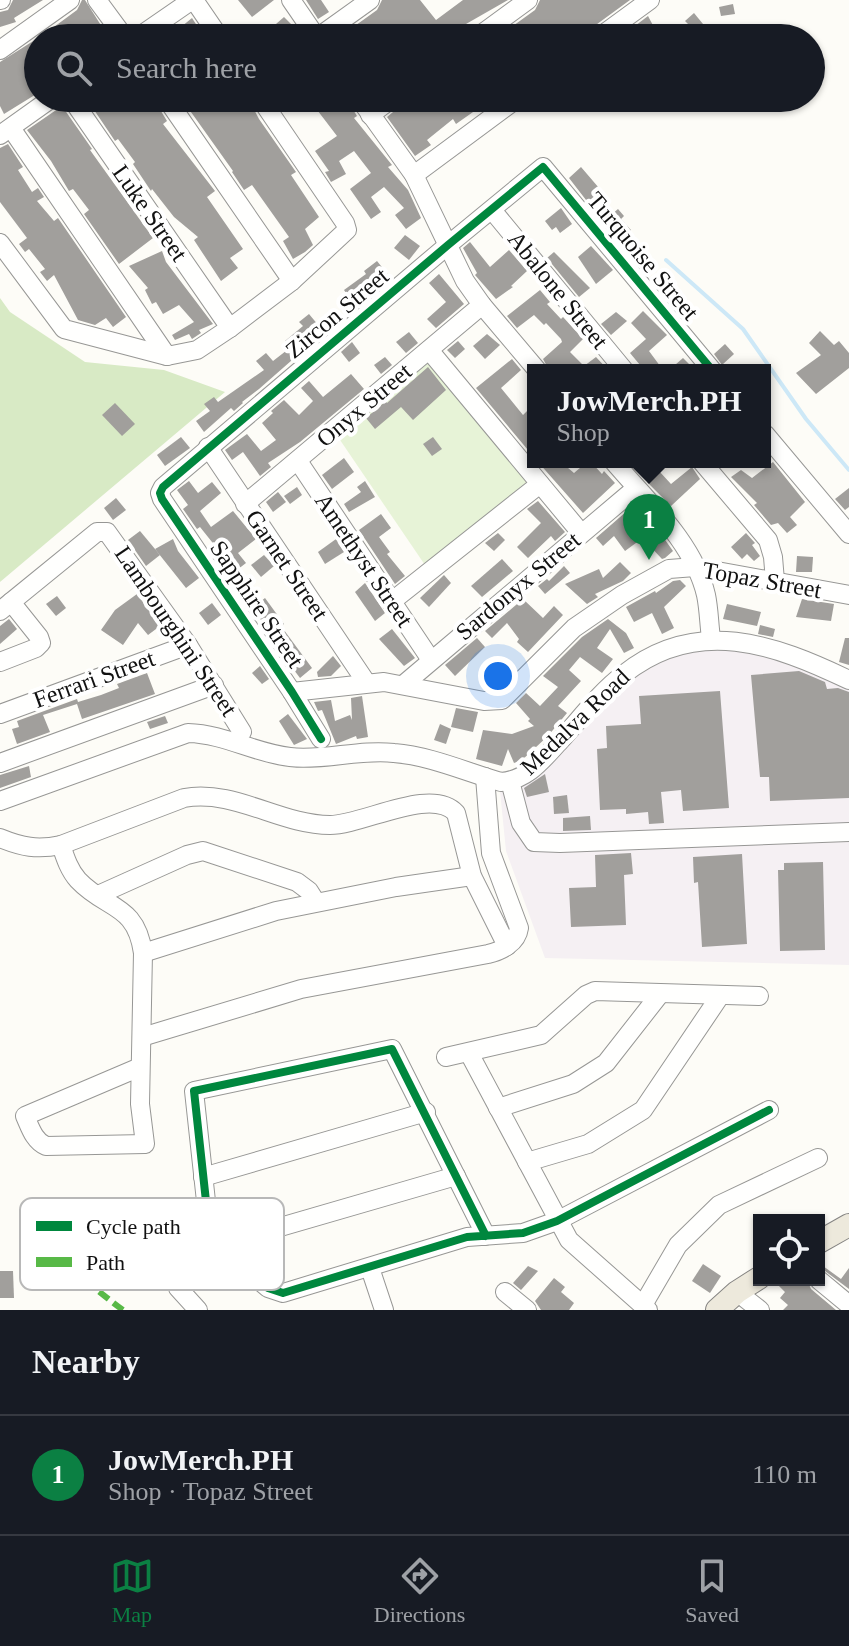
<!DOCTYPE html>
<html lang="en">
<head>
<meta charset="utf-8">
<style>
  body { margin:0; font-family:Georgia,serif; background:#242831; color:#f1f3f6 }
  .controls { position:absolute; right:24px; bottom:24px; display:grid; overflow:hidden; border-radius:0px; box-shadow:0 2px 6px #0004 }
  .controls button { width:72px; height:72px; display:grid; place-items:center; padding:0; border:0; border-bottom:2px solid #363941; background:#171b24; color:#f1f3f6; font:40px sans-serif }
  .you { position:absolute; left:498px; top:676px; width:28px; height:28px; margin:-20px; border:6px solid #fff; border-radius:50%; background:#1a73e8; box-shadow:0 0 0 12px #1a73e833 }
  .badge { display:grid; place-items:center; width:52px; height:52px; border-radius:50%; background:#0b8043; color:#fff; font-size:26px; font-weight:700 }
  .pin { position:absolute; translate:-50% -66px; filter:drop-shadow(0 2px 4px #0008) }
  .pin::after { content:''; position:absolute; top:42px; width:28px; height:24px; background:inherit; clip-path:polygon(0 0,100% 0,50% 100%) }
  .popup { position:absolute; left:527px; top:364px; width:244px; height:104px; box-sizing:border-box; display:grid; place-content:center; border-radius:0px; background:#171b24; filter:drop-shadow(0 2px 6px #0005); font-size:26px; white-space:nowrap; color:#9ea1a6 }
  .popup b { font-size:30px; color:#f1f3f6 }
  .popup::after { content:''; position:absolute; left:50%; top:100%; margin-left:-16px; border:16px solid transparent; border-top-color:#171b24 }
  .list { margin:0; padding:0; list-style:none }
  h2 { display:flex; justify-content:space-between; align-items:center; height:104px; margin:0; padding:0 32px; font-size:34px }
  h2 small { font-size:26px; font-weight:400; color:#9ea1a6 }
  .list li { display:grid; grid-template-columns:52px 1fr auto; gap:24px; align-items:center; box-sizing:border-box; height:120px; padding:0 32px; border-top:2px solid #363941 }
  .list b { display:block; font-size:30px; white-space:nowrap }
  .list p { margin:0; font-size:26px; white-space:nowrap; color:#9ea1a6 }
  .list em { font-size:26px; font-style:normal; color:#9ea1a6 }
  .icon { flex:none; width:44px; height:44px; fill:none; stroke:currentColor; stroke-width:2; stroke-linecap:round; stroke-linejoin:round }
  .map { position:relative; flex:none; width:849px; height:1310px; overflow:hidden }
  .search { position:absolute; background:#171b24; box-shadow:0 2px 6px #0004; left:24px; right:24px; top:24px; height:88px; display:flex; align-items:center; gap:20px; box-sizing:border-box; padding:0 28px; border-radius:44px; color:#9ea1a6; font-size:30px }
  .sheet { height:224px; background:#171b24 }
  nav { display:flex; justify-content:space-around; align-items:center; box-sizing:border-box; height:112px; border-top:2px solid #363941; background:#171b24; font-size:22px; color:#9ea1a6 }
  nav a { display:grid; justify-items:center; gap:4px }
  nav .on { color:#0b8043 }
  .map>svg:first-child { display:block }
  .industrial { fill:#f5f0f3 }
  .green { fill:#e7f3d7 }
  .forest { fill:#d8eac5 }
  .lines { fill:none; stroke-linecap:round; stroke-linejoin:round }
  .stream { stroke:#cde8f7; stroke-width:4 }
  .building { fill:#a19f9c }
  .minor-casing { stroke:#979795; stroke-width:20 }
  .major-casing { stroke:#858482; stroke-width:24 }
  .minor { stroke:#fffffe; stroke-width:18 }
  .major { stroke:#ede9dc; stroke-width:22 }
  .quiet { stroke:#58b947; stroke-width:6; stroke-dasharray:12 6; stroke-linecap:butt }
  .cycleway-casing { stroke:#fff; stroke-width:13 }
  .cycleway { stroke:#00873e; stroke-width:8 }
  .labels { text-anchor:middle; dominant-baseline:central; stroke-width:8; stroke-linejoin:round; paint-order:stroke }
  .street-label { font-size:24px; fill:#111; stroke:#fff }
  .key { fill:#fff; stroke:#b8b8b8; stroke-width:2 }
  .key-label { font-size:22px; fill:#111 }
</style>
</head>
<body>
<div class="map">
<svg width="849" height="1310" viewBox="0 0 849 1310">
  <rect width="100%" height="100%" fill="#fdfcf7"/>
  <polygon class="industrial" points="718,645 813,669 849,687 849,965 545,958 506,851 500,791 530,782 542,772 623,683 649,663"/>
  <polygon class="green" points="432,360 534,482 427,568 338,437"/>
  <polygon class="forest" points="0,298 10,312 85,362 164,370 225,392 0,582"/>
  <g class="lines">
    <polyline class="stream" points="666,260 743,329 806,419 849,470"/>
  </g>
  <g class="building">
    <polygon points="13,0 43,0 14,18 16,22 0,27 0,12 8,10"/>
    <polygon points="82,0 85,0 109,38 39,38 77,10"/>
    <polygon points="238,0 274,0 252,17"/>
    <polygon points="306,0 321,0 329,12 318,19"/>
    <polygon points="382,0 420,0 436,20 463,0 508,0 466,24 469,28 460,38 377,38 372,30 361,38 338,38 377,10"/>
    <polygon points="540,0 630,0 578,38 496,38 535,10"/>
    <polygon points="733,4 735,14 721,16 719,7"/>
    <polygon points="694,13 703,24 695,31 685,21"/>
    <polygon points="648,16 656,31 642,38 636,38 631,29"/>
    <polygon points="284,17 296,29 287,37 276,24"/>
    <polygon points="192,18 205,38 159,38 179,24 181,27"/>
    <polygon points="38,38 38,93 4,114 0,106 0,62"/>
    <polygon points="86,98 112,98 116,102 122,98 153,98 167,121 163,124 215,191 207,197 243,249 230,258 238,268 221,281 194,240 198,237 174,217 152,189 151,191 133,164 135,162 118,139 115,141"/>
    <polygon points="181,98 248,98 259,119 296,172 291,175 319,217 305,229 313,245 305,252 293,259 283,241 289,237 252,185 244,190 232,172 233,171"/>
    <polygon points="308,98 341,98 344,102 347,100 357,116 354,118 392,165 388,167 408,190 421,218 406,229 395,215 404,208 384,187 371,197 381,212 371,219 350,189 371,173 354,151 339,161 346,174 331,182 325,172 329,171 315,151 337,136"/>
    <polygon points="410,98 493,98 456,124 453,119 427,140 431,145 415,156 387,117"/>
    <polygon points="62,106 92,149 90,150 153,238 119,264 84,214 89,210 73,189 69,191 51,161 27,130"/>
    <polygon points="8,144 23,167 18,170 32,192 38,188 44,197 37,201 54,221 58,218 126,317 113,327 106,318 95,325 78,320 54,275 47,281 40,272 45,269 29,249 25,252 19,244 27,238 0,202 0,148"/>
    <polygon points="581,167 599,188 596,191 604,201 593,209 569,178"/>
    <polygon points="561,208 572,224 560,233 556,227 552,230 545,221"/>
    <polygon points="618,209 624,216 621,219 631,230 620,240 605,220"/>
    <polygon points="405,235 420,246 409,260 394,248"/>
    <polygon points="470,242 490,267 509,250 527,271 511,286 513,287 496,299 475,275 477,273 463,248"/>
    <polygon points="591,246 613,270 596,284 578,257"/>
    <polygon points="162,251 166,262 213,324 199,330 201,333 192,339 189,334 175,340 172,335 194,322 179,305 163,314 156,302 152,304 145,290 148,288 129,266"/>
    <polygon points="554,252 590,288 579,297 547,258"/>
    <polygon points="377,261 389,276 352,302 344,290 366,274 364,271"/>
    <polygon points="439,274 464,304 436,328 427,319 446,302 429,283"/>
    <polygon points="540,290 550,302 547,304 561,319 563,317 583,339 570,352 584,366 596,357 608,370 549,370 543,359 562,342 561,339 546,323 544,325 534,315 517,328 507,316"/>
    <polygon points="643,311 667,335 649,351 663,370 636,370 640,365 630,353 646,339 631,323"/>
    <polygon points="616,312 627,321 611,335 601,324"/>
    <polygon points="309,314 324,332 259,389 242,402 243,403 234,411 231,408 204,432 196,421 210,411 204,404 214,397 218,402 264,370 256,361 266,353 273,361 291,347 285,341 303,326 299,322"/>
    <polygon points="820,331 834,345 839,341 849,353 849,368 816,394 796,373 821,355 809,343"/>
    <polygon points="409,332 418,343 406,353 396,342"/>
    <polygon points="487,334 500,345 485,359 473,346"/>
    <polygon points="458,341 465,349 455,358 447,350"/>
    <polygon points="352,342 360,353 349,362 341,352"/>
    <polygon points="725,344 734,354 722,365 714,354"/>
    <polygon points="385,357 392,365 381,374 374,365"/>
    <polygon points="683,358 695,370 679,370 675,365"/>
    <polygon points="512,359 521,370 501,388 523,415 533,405 533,456 476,388"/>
    <polygon points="428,367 446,390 413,420 401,407 375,429 366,418 386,401 387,403"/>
    <polygon points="351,374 364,389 300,442 268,463 271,467 260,476 243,452 232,460 225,450 247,434 261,451 276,440 262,423 273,413 271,411 284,400 299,415 313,401 301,388 309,381 323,397"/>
    <polygon points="115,403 135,424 122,436 102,415"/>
    <polygon points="181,437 190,448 165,466 157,455"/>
    <polygon points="433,437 442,449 432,456 423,444"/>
    <polygon points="344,458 354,472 332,489 322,475"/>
    <polygon points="538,462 561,462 574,473 587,462 591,462 602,474 604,471 615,483 583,513"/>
    <polygon points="773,462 805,502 790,517 797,525 787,533 778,523 771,525 754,505 757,503 731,477 741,470 752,478"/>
    <polygon points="692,467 700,479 671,506 647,482 659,471 671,484"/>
    <polygon points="189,481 198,493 212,482 221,493 200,511 211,527 233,511 256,539 238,553 246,563 233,573 214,549 216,547 200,527 197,529 183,509 188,505 177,490"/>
    <polygon points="365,481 375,497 349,512 344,504 361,492 357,487"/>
    <polygon points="297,487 302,495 290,504 284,496"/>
    <polygon points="849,488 849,507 845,510 835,499"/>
    <polygon points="278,492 286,502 273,512 266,502"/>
    <polygon points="116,498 126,510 113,520 104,508"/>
    <polygon points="538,501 565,532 555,541 551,536 528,558 517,547 541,523 527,509"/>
    <polygon points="635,504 645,515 641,518 661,539 663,537 673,551 665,558 662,559 647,543 645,545 640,540 625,551 614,536 603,546 596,538"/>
    <polygon points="381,514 391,528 379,537 390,552 387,554 405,576 395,584 359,530"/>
    <polygon points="140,531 160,555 146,566 128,540"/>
    <polygon points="498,533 505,540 494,551 485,543"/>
    <polygon points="746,533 755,543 752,545 760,556 754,561 747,554 742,559 731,547"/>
    <polygon points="173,539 178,551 199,578 186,588 155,549"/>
    <polygon points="336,539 344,552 325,564 318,552"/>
    <polygon points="264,555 274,566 261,577 251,565"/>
    <polygon points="797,556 813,557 812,572 796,572"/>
    <polygon points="502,559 513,571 482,597 471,586"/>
    <polygon points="620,562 631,573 623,581 595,594 598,597 587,604 565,584 599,569 603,578"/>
    <polygon points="564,566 570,573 545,594 538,586 547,579 549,581"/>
    <polygon points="444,575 451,583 429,607 420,598"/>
    <polygon points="680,580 686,586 664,607 674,628 662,634 652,613 634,622 626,607 655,591 656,593 673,581"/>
    <polygon points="365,583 385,613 375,621 355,592"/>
    <polygon points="246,584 260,602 265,598 284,624 281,626 312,668 300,678 279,650 282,647 240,593"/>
    <polygon points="137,594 160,626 148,635 138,623 123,645 101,630 115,610"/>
    <polygon points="57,596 66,608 56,616 46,604"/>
    <polygon points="523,599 543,618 554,606 563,615 528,652 517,642 519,639 507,623 492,638 485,631"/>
    <polygon points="802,599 834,604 831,621 796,617"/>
    <polygon points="212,603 221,615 208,625 199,613"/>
    <polygon points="727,604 761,612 757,626 723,619"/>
    <polygon points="9,619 17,629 0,644 0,626"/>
    <polygon points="608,619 626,633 634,648 624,653 610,629 597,648 613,659 602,673 580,657 569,670 581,681 558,706 567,713 548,736 522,760 514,763 508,749 502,766 476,759 483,730 512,734 534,726 528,721 530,719 516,703 526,693 540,706 558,687 543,676 582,637"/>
    <polygon points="760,625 775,629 773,637 758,634"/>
    <polygon points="392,629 415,658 404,666 379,639"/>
    <polygon points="477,638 485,647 455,676 445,665"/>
    <polygon points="845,638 849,638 849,665 839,662"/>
    <polygon points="333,656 341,666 331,676 318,677 317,672"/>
    <polygon points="260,666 269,679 262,684 252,673"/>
    <polygon points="493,669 502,678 492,687 484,678"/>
    <polygon points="799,671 825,682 827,689 838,688 849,692 849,798 770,801 769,777 760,777 751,675"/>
    <polygon points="147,673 155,694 82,719 77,704 43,715 50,732 17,744 12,729 19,727 17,721 77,699 78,702 101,695 119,688 117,684"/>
    <polygon points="720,691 729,808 683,811 681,790 661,792 664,823 649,824 648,812 626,814 626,809 600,810 597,749 607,748 606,726 641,724 639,696"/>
    <polygon points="362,696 368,737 357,739 356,736 336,744 322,710 318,711 314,702 331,700 335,721 350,715 352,720 351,698"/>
    <polygon points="456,708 478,712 473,732 451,727"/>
    <polygon points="288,714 307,739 294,745 279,721"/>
    <polygon points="165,716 168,723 150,729 147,722"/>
    <polygon points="440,724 451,729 446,744 434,740"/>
    <polygon points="29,766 31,777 0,788 0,775"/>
    <polygon points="545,774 549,792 527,797 524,788"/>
    <polygon points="567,795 569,813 554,814 553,797"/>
    <polygon points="590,816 591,830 563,831 563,818"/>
    <polygon points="631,853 633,874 624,875 626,925 571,927 569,888 596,887 595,855"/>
    <polygon points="742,854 747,944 702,947 698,882 694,883 693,857"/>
    <polygon points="823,862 825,950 780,951 778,870 784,870 784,863"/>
    <polygon points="703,1264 721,1276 710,1293 692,1281"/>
    <polygon points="528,1266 538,1271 521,1290 513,1283"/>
    <polygon points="823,1266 841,1279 849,1268 849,1289 821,1268"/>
    <polygon points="0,1271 13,1271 14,1298 0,1298"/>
    <polygon points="554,1278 565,1287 561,1292 574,1303 569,1310 541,1310 535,1301"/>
    <polygon points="773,1280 807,1280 811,1289 836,1310 783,1310 788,1305 780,1298 785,1292"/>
  </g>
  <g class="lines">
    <g class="minor-casing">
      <g id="minor">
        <polyline points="0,0 1,0"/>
        <polyline points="97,0 125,38"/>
        <polyline points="194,0 220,38"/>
        <polyline points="291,0 317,38"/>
        <polyline points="137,38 192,0"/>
        <polyline points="317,38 370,0"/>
        <polyline points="476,38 528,0"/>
        <polyline points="598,38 650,0"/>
        <polyline points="0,50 70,0"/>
        <polyline points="71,98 230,328"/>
        <polyline points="166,98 292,281"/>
        <polyline points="359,98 414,175 465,281 482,305 537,370"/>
        <polyline points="370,115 393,98"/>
        <polyline points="11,128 167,356"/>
        <polyline points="0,135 52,98"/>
        <polyline points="414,175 518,98"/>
        <polyline points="492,210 624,370"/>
        <polyline points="0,243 64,329 167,356 197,350 230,328 292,281 347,230 345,223 260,98"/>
        <polyline points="429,350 581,533"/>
        <polyline points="765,434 849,534"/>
        <polyline points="208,447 366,682"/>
        <polyline points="298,461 431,660"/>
        <path d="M614,462C647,501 694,543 706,595C709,609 709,624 711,638"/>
        <polyline points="702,462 768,540 773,557 775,581"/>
        <polyline points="245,504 482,305"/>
        <polyline points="391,602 540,484"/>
        <polyline points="0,611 97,532 107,532 188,645 242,732"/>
        <polyline points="0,662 36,648 41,643 39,637 11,602"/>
        <polyline points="403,685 636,488"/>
        <polyline points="292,692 384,682 484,701 502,700 574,628 622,595 669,569 695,567 849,595"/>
        <polyline points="0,714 188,645"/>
        <polyline points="321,739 292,692 162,499 160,493 163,487 448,245 543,167 712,370"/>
        <polyline points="0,763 214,685"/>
        <polyline points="510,781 521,823 534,842 560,843 849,832"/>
        <path d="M0,801L188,733C225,734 254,753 290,757C324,761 359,749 394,753C431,756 466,772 501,782C528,780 543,759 560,741C580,719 600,692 624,674C697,616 774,644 849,680"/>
        <path d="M0,838C22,847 37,850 61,845L184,798C235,789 280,825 330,825C363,825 431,786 456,813L472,876L507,946"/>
        <path d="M61,845C65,857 69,870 78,880C106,910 136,903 143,953L140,1104L145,1144L46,1146C34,1141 30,1127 25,1116L140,1067"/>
        <polyline points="98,895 187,855 203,851 297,882 309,891 316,902"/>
        <polyline points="143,953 276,911 396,887 472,876"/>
        <path d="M142,1037L301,989L488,954C501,951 517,943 519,928L491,853L485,777"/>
        <polyline points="469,1053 569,1240 648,1310"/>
        <polyline points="446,1057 541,1035 586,995 595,991 759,996"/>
        <polyline points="498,1108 573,1084 606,1063 660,994"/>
        <polyline points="527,1162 588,1144 643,1110 720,996"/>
        <polyline points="203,1177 426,1112"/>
        <polyline points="486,1236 392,1049 194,1091 210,1238 268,1288 283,1293 467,1237 523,1233 557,1221 769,1110"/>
        <polyline points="370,1268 384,1310"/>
        <polyline points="819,1280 848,1304"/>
        <polyline points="505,1292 527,1310"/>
        <polyline points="737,1292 760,1310"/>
        <polyline points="643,1305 678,1245 719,1205 818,1158"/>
        <polyline points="198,1310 178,1288 174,1274 178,1268 208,1248 456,1176"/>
      </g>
    </g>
    <g class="major-casing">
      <g id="major">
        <polyline points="819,1242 849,1225"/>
        <polyline points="717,1310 737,1292 759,1278"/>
      </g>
    </g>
    <use href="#minor" class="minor"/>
    <use href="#major" class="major"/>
    <path class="quiet" d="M53,1264C62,1272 71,1273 81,1279C96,1288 109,1300 123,1310"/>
    <g class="cycleway-casing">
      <g id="cycleway">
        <polyline points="321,739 292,692 162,499 160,493 163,487 448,245 543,167 712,370"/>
        <polyline points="486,1236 392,1049 194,1091 210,1238 268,1288 283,1293 467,1237 523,1233 557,1221 769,1110"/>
      </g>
    </g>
    <use href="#cycleway" class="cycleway"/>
  </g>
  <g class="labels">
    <g class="street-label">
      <text transform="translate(150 213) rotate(55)">Luke Street</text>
      <text transform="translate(643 256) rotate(50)">Turquoise Street</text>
      <text transform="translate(558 290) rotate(51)">Abalone Street</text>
      <text transform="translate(337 313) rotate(-40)">Zircon Street</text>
      <text transform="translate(364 405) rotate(-40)">Onyx Street</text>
      <text transform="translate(364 560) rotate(56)">Amethyst Street</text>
      <text transform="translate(287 565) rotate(56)">Garnet Street</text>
      <text transform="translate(762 580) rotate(10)">Topaz Street</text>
      <text transform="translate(518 586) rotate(-40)">Sardonyx Street</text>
      <text transform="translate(257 604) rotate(56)">Sapphire Street</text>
      <text transform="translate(176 631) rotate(56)">Lambourghini Street</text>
      <text transform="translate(94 679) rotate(-20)">Ferrari Street</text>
      <text transform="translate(575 722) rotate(-44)">Medalva Road</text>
    </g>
  </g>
  <rect x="20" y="1198" width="264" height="92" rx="12" class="key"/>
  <rect x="36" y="1221" width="36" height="10" fill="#00873e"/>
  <rect x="36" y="1257" width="36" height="10" fill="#58b947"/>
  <g class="key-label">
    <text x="86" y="1234">Cycle path</text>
    <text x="86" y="1270">Path</text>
  </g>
</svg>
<div class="controls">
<button><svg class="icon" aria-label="locate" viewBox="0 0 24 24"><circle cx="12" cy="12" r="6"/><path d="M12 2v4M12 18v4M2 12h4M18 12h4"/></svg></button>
</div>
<div class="you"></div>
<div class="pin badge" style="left:649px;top:560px">1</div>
<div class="popup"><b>JowMerch.PH</b>Shop</div>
<div class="search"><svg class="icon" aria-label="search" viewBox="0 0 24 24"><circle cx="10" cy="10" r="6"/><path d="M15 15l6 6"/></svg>Search here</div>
</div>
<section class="sheet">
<h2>Nearby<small></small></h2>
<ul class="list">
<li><span class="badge">1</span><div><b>JowMerch.PH</b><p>Shop · Topaz Street</p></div><em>110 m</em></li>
</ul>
</section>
<nav>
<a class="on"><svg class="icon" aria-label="map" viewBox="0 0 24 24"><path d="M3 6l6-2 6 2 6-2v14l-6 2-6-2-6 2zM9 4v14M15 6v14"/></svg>Map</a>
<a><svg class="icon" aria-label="directions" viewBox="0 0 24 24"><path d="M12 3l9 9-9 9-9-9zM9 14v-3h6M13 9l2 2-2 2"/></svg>Directions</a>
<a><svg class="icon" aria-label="saved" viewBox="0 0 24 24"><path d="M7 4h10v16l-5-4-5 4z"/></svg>Saved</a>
</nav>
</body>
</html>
